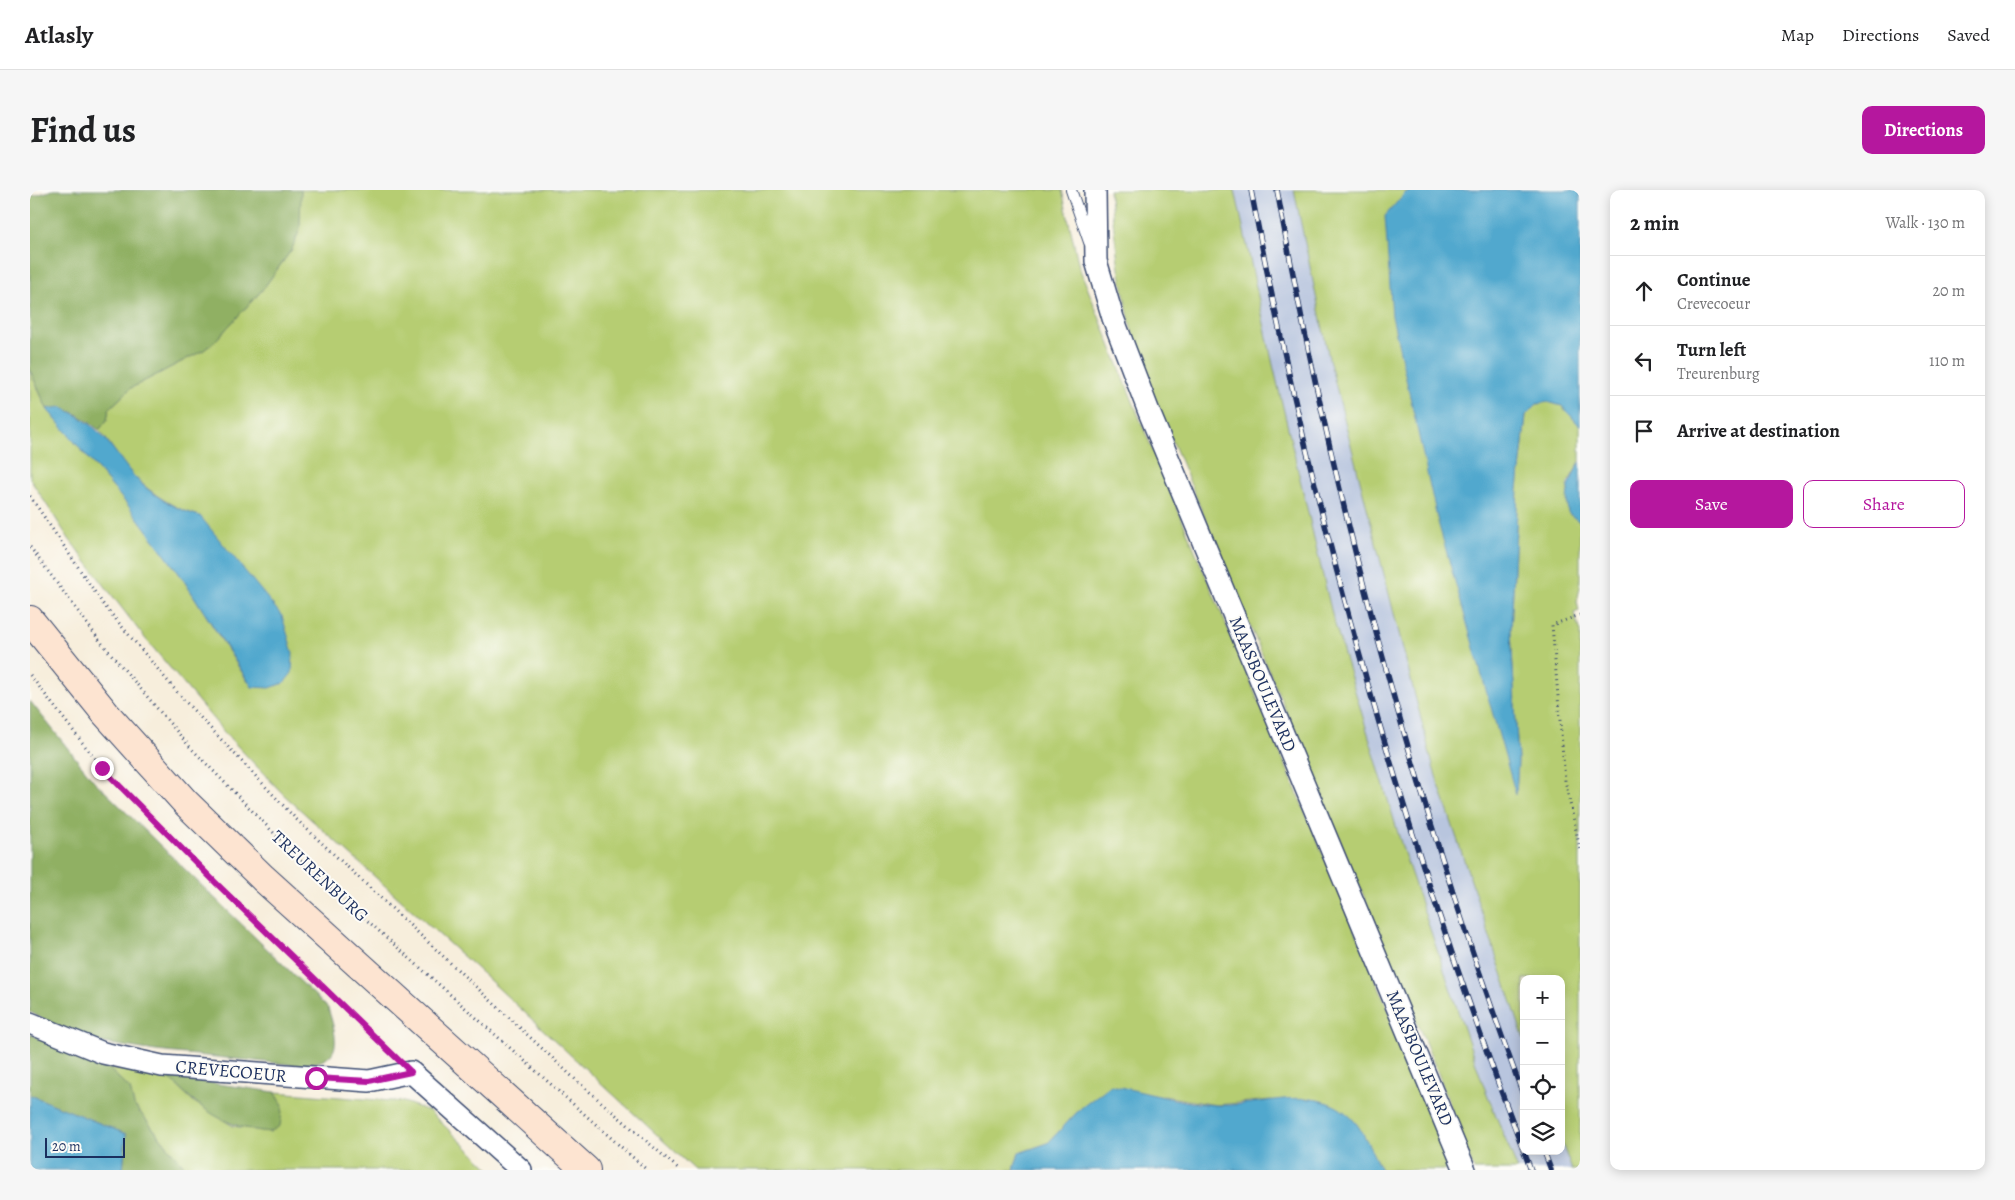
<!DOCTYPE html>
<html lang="en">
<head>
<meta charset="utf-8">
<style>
  body { margin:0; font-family:Alegreya,serif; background:#f6f6f6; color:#202124 }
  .controls { position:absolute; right:15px; bottom:15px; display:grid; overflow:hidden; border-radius:10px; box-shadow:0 2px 12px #0003 }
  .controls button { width:45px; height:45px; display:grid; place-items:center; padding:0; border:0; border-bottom:1px solid #e0e0e0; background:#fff; color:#202124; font:25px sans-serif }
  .scale { position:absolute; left:15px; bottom:12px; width:80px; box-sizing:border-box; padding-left:5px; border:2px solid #1b2f5e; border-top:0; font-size:14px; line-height:18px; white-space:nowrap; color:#1b2f5e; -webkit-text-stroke:4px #fdfcf7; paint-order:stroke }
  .stop { position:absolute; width:15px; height:15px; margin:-11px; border:4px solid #b5179e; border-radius:50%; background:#fff }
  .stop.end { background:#b5179e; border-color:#fff; box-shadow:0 1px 5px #0008 }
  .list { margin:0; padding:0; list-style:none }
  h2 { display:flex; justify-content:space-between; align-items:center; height:65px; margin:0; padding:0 20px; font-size:21px }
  h2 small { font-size:16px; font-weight:400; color:#757577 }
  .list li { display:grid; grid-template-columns:32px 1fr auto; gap:15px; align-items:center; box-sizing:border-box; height:70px; padding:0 20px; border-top:1px solid #e0e0e0 }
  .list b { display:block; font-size:19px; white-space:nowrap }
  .list p { margin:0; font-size:16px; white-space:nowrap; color:#757577 }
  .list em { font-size:16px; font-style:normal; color:#757577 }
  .actions { display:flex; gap:10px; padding:15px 20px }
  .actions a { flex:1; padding:11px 0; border:1px solid #b5179e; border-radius:10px; text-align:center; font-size:18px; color:#b5179e }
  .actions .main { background:#b5179e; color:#fff }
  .icon { flex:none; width:28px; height:28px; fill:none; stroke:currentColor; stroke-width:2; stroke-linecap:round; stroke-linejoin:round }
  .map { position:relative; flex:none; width:1550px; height:980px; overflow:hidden; border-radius:10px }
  header { display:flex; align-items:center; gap:30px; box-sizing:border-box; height:70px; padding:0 25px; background:#fff; border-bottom:1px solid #e0e0e0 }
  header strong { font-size:24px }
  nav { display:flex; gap:28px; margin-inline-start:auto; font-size:18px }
  .intro { display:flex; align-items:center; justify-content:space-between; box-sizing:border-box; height:120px; padding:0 30px }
  h1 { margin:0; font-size:35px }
  .button { padding:12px 22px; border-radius:10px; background:#b5179e; color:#fff; font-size:18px; font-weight:700 }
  main { display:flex; gap:30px; padding:0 30px }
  aside { flex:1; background:#fff; border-radius:10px; box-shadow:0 2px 12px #0003 }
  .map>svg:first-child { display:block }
  .industrial { fill:#b8c5de }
  .green { fill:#b6cd72; stroke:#687e68 }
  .forest { fill:#90b064; stroke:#567061 }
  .water { fill:#51a8ce; stroke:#366c96 }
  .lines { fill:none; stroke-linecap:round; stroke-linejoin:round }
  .service-casing { stroke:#3c4c71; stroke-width:12 }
  .minor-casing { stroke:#3c4c71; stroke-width:24 }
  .secondary-casing { stroke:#3c4c71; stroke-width:30 }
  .path { stroke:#3c4c71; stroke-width:3; stroke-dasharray:1 4; stroke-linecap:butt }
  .service { stroke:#fff; stroke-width:10 }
  .minor { stroke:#fff; stroke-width:21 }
  .secondary { stroke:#fde4d1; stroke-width:28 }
  .rail-casing { stroke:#1b2f5e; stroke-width:5.5 }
  .rail { stroke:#fdfcf7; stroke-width:4; stroke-dasharray:11; stroke-linecap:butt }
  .route { stroke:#b5179e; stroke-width:6 }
  .labels { text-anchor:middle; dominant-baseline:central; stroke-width:4; stroke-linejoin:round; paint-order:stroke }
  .street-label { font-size:18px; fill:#1b2f5e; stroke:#fdfcf7 }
</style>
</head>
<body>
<header>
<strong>Atlasly</strong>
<nav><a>Map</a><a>Directions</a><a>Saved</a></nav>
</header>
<div class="intro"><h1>Find us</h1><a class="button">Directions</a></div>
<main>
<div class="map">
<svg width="1550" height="980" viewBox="0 0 1550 980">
  <rect width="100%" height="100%" fill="#fdfcf7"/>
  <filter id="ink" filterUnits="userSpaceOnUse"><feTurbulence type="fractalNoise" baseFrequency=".02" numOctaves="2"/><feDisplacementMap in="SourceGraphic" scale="10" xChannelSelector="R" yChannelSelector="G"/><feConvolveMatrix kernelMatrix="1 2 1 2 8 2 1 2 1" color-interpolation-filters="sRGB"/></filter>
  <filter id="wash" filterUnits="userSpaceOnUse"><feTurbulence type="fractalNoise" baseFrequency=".0096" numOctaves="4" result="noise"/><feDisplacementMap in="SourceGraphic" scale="20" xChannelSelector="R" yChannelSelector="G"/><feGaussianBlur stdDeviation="1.12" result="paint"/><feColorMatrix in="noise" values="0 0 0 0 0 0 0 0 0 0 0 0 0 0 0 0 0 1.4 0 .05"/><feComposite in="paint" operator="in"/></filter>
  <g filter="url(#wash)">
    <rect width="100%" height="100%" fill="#f7eedc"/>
    <polygon class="industrial" points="1205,0 1264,0 1300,173 1404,580 1494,849 1494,961 1531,961 1531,951 1542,980 1488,980 1453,894 1374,663 1303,428 1243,175"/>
    <g class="green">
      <path d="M271,0H1032L1049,77L1116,244L1426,980H1351L1326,933L1241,910L1186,915L1134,906L1051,918L1018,953L989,963L984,980H665L454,785L254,605L194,542L114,447L39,349L0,289V180L17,219L101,319L151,386L218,492L170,326C146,320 122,304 104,286C91,273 82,255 69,240L77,230L79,219L101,198L174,160L186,150L233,99L262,59Z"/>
      <polygon points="1079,0 1205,0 1243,175 1303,428 1374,663 1453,894 1488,980 1444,980 1408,883 1121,200 1101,138 1089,79"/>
      <polygon points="1264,0 1384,0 1375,3 1486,603 1488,571 1481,441 1488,299 1496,225 1507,214 1518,212 1532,216 1550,236 1550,272 1538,293 1538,323 1550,332 1550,397 1547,412 1549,421 1544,423 1550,442 1550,980 1542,980 1531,951 1531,789 1494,789 1494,849 1404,580 1300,173"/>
      <polygon points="78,878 138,887 164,912 203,936 240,942 253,915 245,902 374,912 399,921 461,980 154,980 153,975 104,915 100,899"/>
    </g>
    <g class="forest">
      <path d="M23,0H271L270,39L262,59L233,99L186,150L174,160L101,198L79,219L77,230L69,240C53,227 39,216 17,219L0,180V7Z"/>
      <path d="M0,511L64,591L298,818C310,856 312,873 266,875L126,861L67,852L36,841L0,822Z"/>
      <polygon points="0,844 78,878 100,899 104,915 153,975 154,980 93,980 96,944 0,905"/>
      <path d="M138,887L245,902L253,915L250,936L240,942C194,938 171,919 138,887Z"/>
    </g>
    <g class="water">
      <polygon points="1384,0 1550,0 1550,236 1532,216 1518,212 1507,214 1496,225 1488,299 1481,441 1488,571 1486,605 1408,332 1362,126 1355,26 1375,3"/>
      <path d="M31,217C70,235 77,252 102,284C118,303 146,320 170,326L252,426L263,463L262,483L254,493L240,498L222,497L151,386L101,319L17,219Z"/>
      <path d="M1550,272V332L1538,323C1535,302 1540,290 1550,272Z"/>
      <path d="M1081,895C1114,902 1152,913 1186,915C1232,918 1290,889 1326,933C1336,946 1343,965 1351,980H984L989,963L1018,953L1051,918Z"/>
      <polygon points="0,905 96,944 93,980 0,980"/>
    </g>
  </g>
  <g filter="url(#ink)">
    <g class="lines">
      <g class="service-casing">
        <polyline id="service" points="1041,0 1059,52"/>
      </g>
      <g class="minor-casing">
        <g id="minor">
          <polyline points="1065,0 1066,71 1083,128 1119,222 1435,980"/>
          <polyline points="0,833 73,863 132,876 339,891 381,882 491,980"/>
        </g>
      </g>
      <g class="secondary-casing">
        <polyline id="secondary" points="0,430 76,524 156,613 233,688 556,980"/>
      </g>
      <g class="path">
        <polyline points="0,306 73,414 152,508 266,629 547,891 650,980"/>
        <polyline points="0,357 70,451 160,557 275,675 617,980"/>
        <polyline points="1550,425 1522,435 1535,590 1550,659"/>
        <polyline points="0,485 72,578 186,693 360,862"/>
      </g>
      <use href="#service" class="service"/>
      <use href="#minor" class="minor"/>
      <use href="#secondary" class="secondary"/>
      <g class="rail-casing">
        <g id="rail">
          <path d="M1221,0C1284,334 1378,663 1501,980"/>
          <path d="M1247,0C1303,308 1385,614 1494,907"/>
          <polyline points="1514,961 1521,980"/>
        </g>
      </g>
      <use href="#rail" class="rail"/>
    </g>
  </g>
  <g class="lines" filter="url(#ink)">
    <polyline class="route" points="72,578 186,693 381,882 339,891 286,888"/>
  </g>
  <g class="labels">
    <g class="street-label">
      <text transform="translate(1233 494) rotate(67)">MAASBOULEVARD</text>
      <text transform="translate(290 686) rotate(43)">TREURENBURG</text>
      <text transform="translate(1390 868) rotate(67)">MAASBOULEVARD</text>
      <text transform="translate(201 881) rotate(5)">CREVECOEUR</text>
    </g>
  </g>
</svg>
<div class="controls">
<button>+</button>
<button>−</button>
<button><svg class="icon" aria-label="locate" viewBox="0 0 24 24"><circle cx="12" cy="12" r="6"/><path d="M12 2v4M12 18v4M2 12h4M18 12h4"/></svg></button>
<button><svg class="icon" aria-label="layers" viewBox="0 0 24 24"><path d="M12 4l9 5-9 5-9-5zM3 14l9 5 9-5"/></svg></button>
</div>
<div class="scale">20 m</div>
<div class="stop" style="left:286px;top:888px"></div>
<div class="stop end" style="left:72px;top:578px"></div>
</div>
<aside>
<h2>2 min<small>Walk · 130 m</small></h2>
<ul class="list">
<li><svg class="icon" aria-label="ahead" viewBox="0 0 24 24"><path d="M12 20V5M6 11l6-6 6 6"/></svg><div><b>Continue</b><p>Crevecoeur</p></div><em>20 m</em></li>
<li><svg class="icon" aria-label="left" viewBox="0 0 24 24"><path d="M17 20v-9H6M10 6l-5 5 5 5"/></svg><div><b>Turn left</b><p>Treurenburg</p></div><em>110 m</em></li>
<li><svg class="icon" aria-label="arrive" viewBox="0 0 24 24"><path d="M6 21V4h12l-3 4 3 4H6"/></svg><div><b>Arrive at destination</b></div></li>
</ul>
<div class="actions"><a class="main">Save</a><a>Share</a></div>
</aside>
</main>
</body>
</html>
